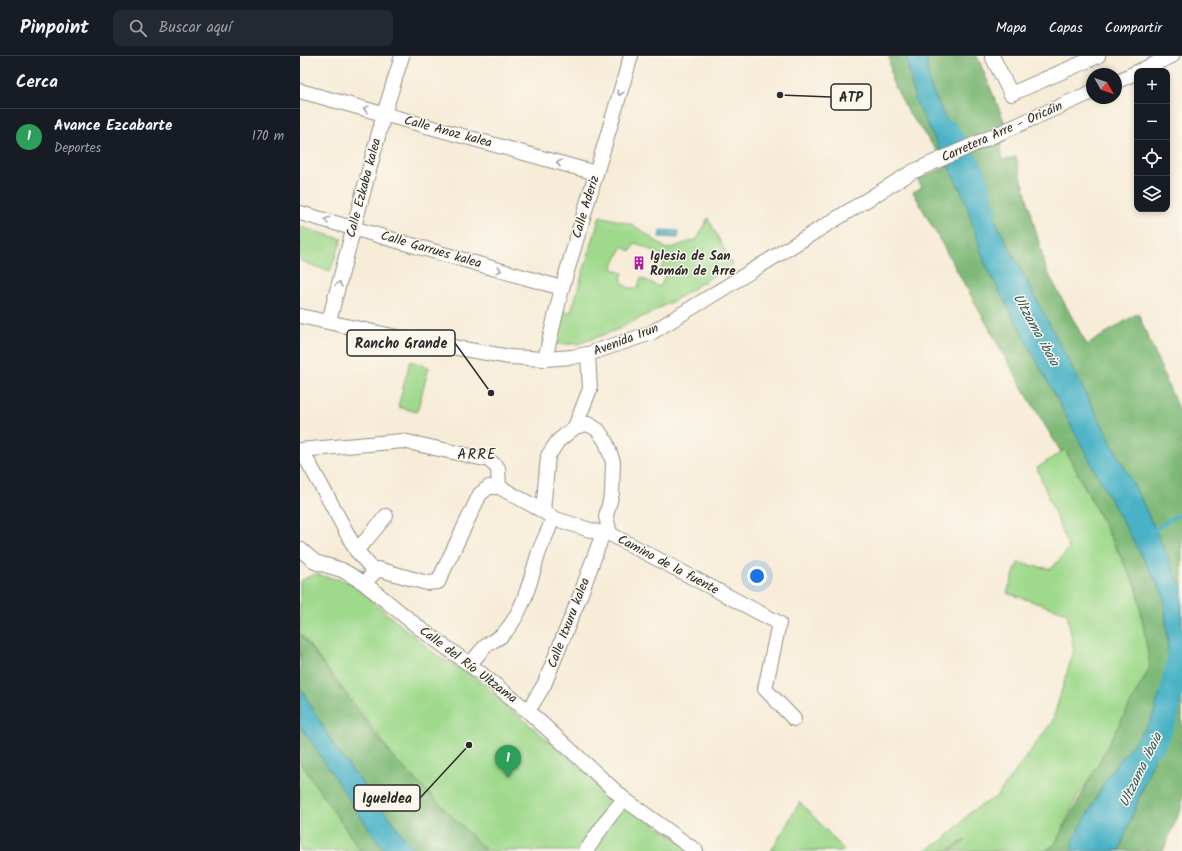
<!DOCTYPE html>
<html lang="es">
<head>
<meta charset="utf-8">
<style>
  body { margin:0; font-family:Kalam,sans-serif; background:#242831; color:#f1f3f6 }
  .controls { position:absolute; right:12px; top:12px; display:grid; overflow:hidden; border-radius:8px; box-shadow:0 2px 6px #0003 }
  .controls button { width:36px; height:36px; display:grid; place-items:center; padding:0; border:0; border-bottom:1px solid #363941; background:#171b24; color:#f1f3f6; font:20px sans-serif }
  .compass { position:absolute; left:786px; top:12px; width:36px; height:36px; border-radius:50%; background:#171b24; box-shadow:0 2px 6px #0003; rotate:130deg }
  .you { position:absolute; left:457px; top:520px; width:14px; height:14px; margin:-10px; border:3px solid #fff; border-radius:50%; background:#1a73e8; box-shadow:0 0 0 6px #1a73e833 }
  .badge { display:grid; place-items:center; width:26px; height:26px; border-radius:50%; background:#d690ce; color:#fff; font-size:13px; font-weight:700 }
  .pin { position:absolute; translate:-50% -33px; filter:drop-shadow(0 1px 2px #0008) }
  .pin::after { content:''; position:absolute; top:21px; width:14px; height:12px; background:inherit; clip-path:polygon(0 0,100% 0,50% 100%) }
  .list { margin:0; padding:0; list-style:none }
  h2 { display:flex; justify-content:space-between; align-items:center; height:52px; margin:0; padding:0 16px; font-size:17px }
  h2 small { font-size:13px; font-weight:400; color:#9ea1a6 }
  .list li { display:grid; grid-template-columns:26px 1fr auto; gap:12px; align-items:center; box-sizing:border-box; height:56px; padding:0 16px; border-top:1px solid #363941 }
  .list b { display:block; font-size:15px; white-space:nowrap }
  .list p { margin:0; font-size:13px; white-space:nowrap; color:#9ea1a6 }
  .list em { font-size:13px; font-style:normal; color:#9ea1a6 }
  .icon { flex:none; width:22px; height:22px; fill:none; stroke:currentColor; stroke-width:2; stroke-linecap:round; stroke-linejoin:round }
  .map { position:relative; flex:none; width:882px; height:795px; overflow:hidden }
  header { display:flex; align-items:center; gap:24px; box-sizing:border-box; height:56px; padding:0 20px; background:#171b24; border-bottom:1px solid #363941 }
  header strong { font-size:19px }
  nav { display:flex; gap:22px; margin-inline-start:auto; font-size:14px }
  .search { width:280px; height:36px; background:#242831; display:flex; align-items:center; gap:10px; box-sizing:border-box; padding:0 14px; border-radius:8px; color:#9ea1a6; font-size:15px }
  main { display:flex }
  aside { flex:1; background:#171b24 }
  .map>svg:first-child { display:block }
  .green { fill:#9fd98c; stroke:#65825c; fill-rule:evenodd }
  .forest { fill:#7fb978; stroke:#557252 }
  .water { fill:#48b2c6; stroke:#3a6e78 }
  .lines { fill:none; stroke-linecap:round; stroke-linejoin:round }
  .stream { stroke:#48b2c6; stroke-width:4 }
  .river { stroke:#48b2c6; stroke-width:23 }
  .minor-casing { stroke:#918c82; stroke-width:16 }
  .minor { stroke:#fff; stroke-width:14 }
  .oneway { stroke:#a0a0a0 }
  .labels { text-anchor:middle; dominant-baseline:central; stroke-width:3; stroke-linejoin:round; paint-order:stroke }
  .street-label { font-size:13px; fill:#2b2b2b; stroke:#fbf7ec }
  .poi-label { font-size:13px; font-weight:bold; fill:#2b2b2b; stroke:#fbf7ec; text-anchor:start }
  .water-label { font-size:14px; font-style:italic; fill:#355a61; stroke:#fbf7ec }
  .quarter-label { font-size:15px; letter-spacing:1px; fill:#2b2b2b; stroke:#fbf7ec }
  .leader { fill:none; stroke:#2b2b2b; stroke-width:1.5 }
  .callout-dot { fill:#2b2b2b; stroke:#fbf7ec; stroke-width:1.5 }
  .callout { fill:#fbf7ec; stroke:#2b2b2b; stroke-width:1.5 }
  .callout-label { font-size:14px; text-anchor:middle; font-weight:bold; fill:#2b2b2b }
</style>
</head>
<body>
<header>
<strong>Pinpoint</strong>
<div class="search"><svg class="icon" aria-label="search" viewBox="0 0 24 24"><circle cx="10" cy="10" r="6"/><path d="M15 15l6 6"/></svg>Buscar aquí</div>
<nav><a>Mapa</a><a>Capas</a><a>Compartir</a></nav>
</header>
<main>
<aside>
<h2>Cerca<small></small></h2>
<ul class="list">
<li><span class="badge" style="background:#2e9e5b">1</span><div><b>Avance Ezcabarte</b><p>Deportes</p></div><em>170 m</em></li>
</ul>
</aside>
<div class="map">
<svg width="882" height="795" viewBox="0 0 882 795">
  <rect width="100%" height="100%" fill="#fbf7ec"/>
  <filter id="ink" filterUnits="userSpaceOnUse"><feTurbulence type="fractalNoise" baseFrequency=".025" numOctaves="2"/><feDisplacementMap in="SourceGraphic" scale="8" xChannelSelector="R" yChannelSelector="G"/><feConvolveMatrix kernelMatrix="1 2 1 2 8 2 1 2 1" color-interpolation-filters="sRGB"/></filter>
  <filter id="wash" filterUnits="userSpaceOnUse"><feTurbulence type="fractalNoise" baseFrequency=".012" numOctaves="4" result="noise"/><feDisplacementMap in="SourceGraphic" scale="16" xChannelSelector="R" yChannelSelector="G"/><feGaussianBlur stdDeviation="0.9" result="paint"/><feColorMatrix in="noise" values="0 0 0 0 0 0 0 0 0 0 0 0 0 0 0 0 0 1.4 0 .05"/><feComposite in="paint" operator="in"/></filter>
  <g filter="url(#wash)">
    <rect width="100%" height="100%" fill="#f7ecd8"/>
    <g class="green">
      <path d="M300,160L331,168L344,176L367,193L397,183L408,162L432,208L373,245L319,273L278,288H242L253,252L271,256ZM335,187L366,201L360,215L366,217L360,231L341,222L338,231C330,234 324,231 321,223L323,217L312,212L322,191L331,195Z"/>
      <polygon points="0,171 42,183 30,215 13,210 0,204"/>
      <polygon points="110,305 129,311 117,356 98,351"/>
      <polygon points="765,393 853,564 850,611 805,701 777,741 755,788 746,795 649,795 662,788 666,784 646,795 625,795 645,783 672,755 696,741 752,666 774,594 767,557 707,537 718,507 751,513 769,493 737,412"/>
      <polygon points="15,518 49,526 139,601 167,615 315,742 395,795 187,795 93,701 77,677 0,577 0,525"/>
      <polygon points="0,698 63,795 0,795"/>
      <polygon points="500,746 545,795 471,795"/>
    </g>
    <g class="forest">
      <polygon points="589,0 677,0 705,67 700,94 703,104 716,101 746,213 787,289 838,257 882,362 882,751 863,795 745,795 755,788 850,611 837,532 765,393 761,396 723,333 613,136 622,131 617,123 645,112 639,98 609,57 592,25"/>
      <polygon points="0,578 93,701 187,795 61,795 0,707"/>
    </g>
    <g class="water">
      <polygon points="606,0 626,0 630,30 697,168 842,445 882,532 882,611 853,705 819,795 771,795 774,783 809,718 851,665 869,609 864,540 815,452 685,208 665,143 615,44"/>
      <polygon points="360,174 378,175 378,182 359,181"/>
      <polygon points="0,631 36,693 115,795 85,795 62,763 0,669"/>
    </g>
    <g class="lines">
      <polyline class="stream" points="855,473 878,459"/>
      <g class="river">
        <polyline points="648,76 674,117 685,157"/>
        <polyline points="853,689 867,659 882,583"/>
      </g>
    </g>
  </g>
  <g filter="url(#ink)">
    <g class="lines">
      <g class="minor-casing">
        <g id="minor">
          <polyline points="692,0 711,38 798,0"/>
          <polyline points="839,15 872,0"/>
          <polyline points="816,26 837,16"/>
          <polyline points="0,35 296,117"/>
          <polyline points="0,157 262,232"/>
          <polyline points="0,260 111,284 210,301 245,303 272,301 288,298 351,277 612,116 792,36"/>
          <polyline points="29,265 84,58 102,0"/>
          <polyline points="245,303 262,232 331,0"/>
          <polyline points="275,371 288,368 298,374 306,386 313,406 312,437 306,460 310,478"/>
          <polyline points="0,394 103,385 189,404 198,412 199,431 243,455"/>
          <polyline points="2,395 27,440 56,494 75,516 70,521"/>
          <polyline points="253,462 293,475 310,478 479,567 465,633 494,663"/>
          <polyline points="0,493 15,506 42,514 64,527 122,574 169,608 228,655 324,743 396,795"/>
          <polyline points="56,494 66,484 86,460"/>
          <polyline points="75,516 78,513 127,527 138,526 180,438 189,431 199,431"/>
          <path d="M169,608C176,602 181,594 188,588C192,585 197,583 201,580C222,561 230,525 238,499C242,486 249,475 253,462L243,455L248,400L258,385L275,371L290,333L288,298"/>
          <polyline points="228,655 244,629 280,540 303,477"/>
          <polyline points="286,795 309,761 324,743"/>
        </g>
      </g>
      <use href="#minor" class="minor"/>
    </g>
    <defs><path id="oneway-chevron" d="M-2-3.5L2.5 0L-2 3.5" fill="none" stroke-width="1.6" stroke-linecap="round" stroke-linejoin="round"/></defs>
    <g class="oneway">
      <use href="#oneway-chevron" transform="translate(320 37) rotate(106)"/>
      <use href="#oneway-chevron" transform="translate(66 53) rotate(-165)"/>
      <use href="#oneway-chevron" transform="translate(259 107) rotate(-165)"/>
      <use href="#oneway-chevron" transform="translate(27 164) rotate(-165)"/>
      <use href="#oneway-chevron" transform="translate(199 214) rotate(16)"/>
      <use href="#oneway-chevron" transform="translate(39 228) rotate(-75)"/>
    </g>
  </g>
  <defs>
    <g id="building-bare" transform="scale(1.08)"><path d="M-4-6H4V6H1V3H-1V6H-4ZM-2.5-4.3h1.7v1.8h-1.7ZM.8-4.3h1.7v1.8H.8ZM-2.5-1h1.7V.8h-1.7ZM.8-1h1.7V.8H.8Z" fill="#b5179e" stroke="#fbf7ec" stroke-width="2.5" paint-order="stroke"/></g>
  </defs>
  <g fill-rule="evenodd">
    <use href="#building-bare" x="339" y="207"/>
  </g>
  <g class="labels">
    <g class="street-label">
      <text transform="translate(148 76) rotate(15)">Calle Anoz kalea</text>
      <text transform="translate(702 76) rotate(-24)">Carretera Arre - Oricáin</text>
      <text transform="translate(64 132) rotate(-75)">Calle Ezkaba kalea</text>
      <text transform="translate(286 151) rotate(-73)">Calle Aderiz</text>
      <text transform="translate(131 194) rotate(16)">Calle Garrues kalea</text>
      <text transform="translate(326 284) rotate(-21)">Avenida Irun</text>
      <text transform="translate(368 509) rotate(28)">Camino de la fuente</text>
      <text transform="translate(269 567) rotate(-69)">Calle Itxuru kalea</text>
      <text transform="translate(168 609) rotate(37)">Calle del Río Ultzama</text>
    </g>
    <g class="poi-label">
      <text x="350" y="200">Iglesia de San<tspan x="350" dy="15">Román de Arre</tspan></text>
    </g>
    <g class="water-label">
      <text transform="translate(736 274) rotate(61)">Ultzama ibaia</text>
      <text transform="translate(841 714) rotate(-64)">Ultzama ibaia</text>
    </g>
    <g class="quarter-label">
      <text x="177" y="399">ARRE</text>
    </g>
  </g>
  <path class="leader" d="M480 39L531 41M191 337L155 287M169 689L120 742"/>
  <g class="callout-dot">
    <circle cx="480" cy="39" r="4"/>
    <circle cx="191" cy="337" r="4"/>
    <circle cx="169" cy="689" r="4"/>
  </g>
  <g class="callout">
    <rect x="531" y="28" width="40" height="26" rx="4"/>
    <rect x="47" y="274" width="108" height="26" rx="4"/>
    <rect x="54" y="729" width="66" height="26" rx="4"/>
  </g>
  <g class="callout-label">
    <text x="551" y="46">ATP</text>
    <text x="101" y="292">Rancho Grande</text>
    <text x="87" y="747">Igueldea</text>
  </g>
</svg>
<div class="controls">
<button>+</button>
<button>−</button>
<button><svg class="icon" aria-label="locate" viewBox="0 0 24 24"><circle cx="12" cy="12" r="6"/><path d="M12 2v4M12 18v4M2 12h4M18 12h4"/></svg></button>
<button><svg class="icon" aria-label="layers" viewBox="0 0 24 24"><path d="M12 4l9 5-9 5-9-5zM3 14l9 5 9-5"/></svg></button>
</div>
<svg class="compass" viewBox="-18 -18 36 36"><path d="M0-13l5 13h-10z" fill="#e53935"/><path d="M0 13l5-13h-10z" fill="#9ea1a6"/></svg>
<div class="you"></div>
<div class="pin badge" style="left:208px;top:722px;background:#2e9e5b">1</div>
</div>
</main>
</body>
</html>
